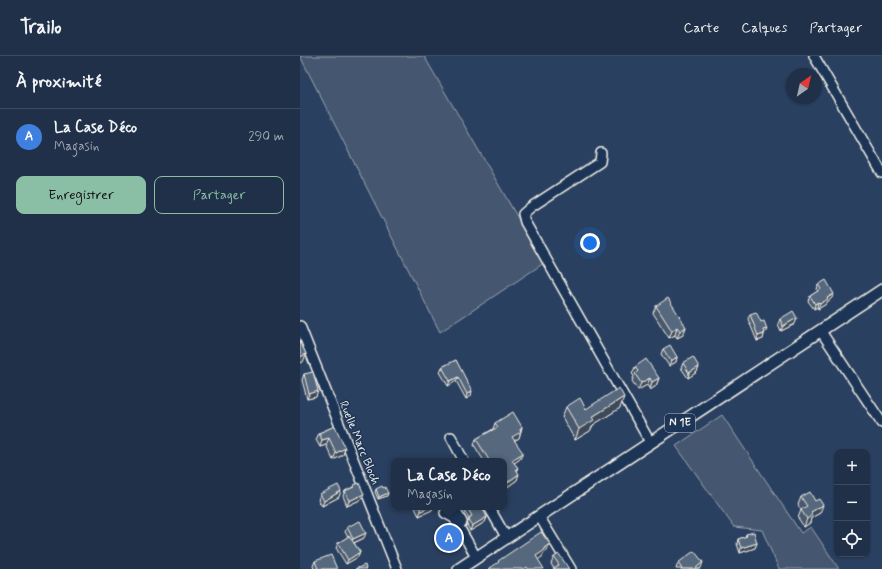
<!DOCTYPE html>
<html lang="fr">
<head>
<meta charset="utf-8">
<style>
  body { margin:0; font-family:Mynerve,sans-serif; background:#2d3c52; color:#f1f3f6 }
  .controls { position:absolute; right:12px; bottom:12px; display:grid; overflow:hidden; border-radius:8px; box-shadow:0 1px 3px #0004 }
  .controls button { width:36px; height:36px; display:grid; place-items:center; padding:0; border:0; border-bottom:1px solid #3d4b60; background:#203048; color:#f1f3f6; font:20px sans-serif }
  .compass { position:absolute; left:486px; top:12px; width:36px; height:36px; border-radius:50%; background:#203048; box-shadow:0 1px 3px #0004; rotate:34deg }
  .you { position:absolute; left:290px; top:187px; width:14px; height:14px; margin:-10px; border:3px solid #fff; border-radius:50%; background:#1a73e8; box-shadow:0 0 0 6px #1a73e833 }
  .badge { display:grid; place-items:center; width:26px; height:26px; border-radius:50%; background:#8abfa5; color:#fff; font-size:13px; font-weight:700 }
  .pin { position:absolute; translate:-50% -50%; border:2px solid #fff; box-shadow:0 1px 4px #0006 }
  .popup { position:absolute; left:91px; top:402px; width:116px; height:52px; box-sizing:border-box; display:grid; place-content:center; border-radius:8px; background:#203048; filter:drop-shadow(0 1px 3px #0005); font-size:13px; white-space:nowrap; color:#a2a9b4 }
  .popup b { font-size:15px; color:#f1f3f6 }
  .popup::after { content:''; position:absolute; left:50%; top:100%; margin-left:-8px; border:8px solid transparent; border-top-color:#203048 }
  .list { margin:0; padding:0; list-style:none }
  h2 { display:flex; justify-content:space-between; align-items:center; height:52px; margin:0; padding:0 16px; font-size:17px }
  h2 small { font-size:13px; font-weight:400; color:#a2a9b4 }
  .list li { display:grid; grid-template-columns:26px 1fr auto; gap:12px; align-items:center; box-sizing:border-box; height:56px; padding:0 16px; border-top:1px solid #3d4b60 }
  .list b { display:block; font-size:15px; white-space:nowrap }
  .list p { margin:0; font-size:13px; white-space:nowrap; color:#a2a9b4 }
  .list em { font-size:13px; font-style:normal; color:#a2a9b4 }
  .actions { display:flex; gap:8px; padding:12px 16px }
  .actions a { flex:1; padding:9px 0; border:1px solid #8abfa5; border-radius:8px; text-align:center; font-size:14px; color:#8abfa5 }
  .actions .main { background:#8abfa5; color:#111 }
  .icon { flex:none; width:22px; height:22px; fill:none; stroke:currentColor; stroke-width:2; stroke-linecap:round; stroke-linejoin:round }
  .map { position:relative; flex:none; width:582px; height:513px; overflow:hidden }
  header { display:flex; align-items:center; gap:24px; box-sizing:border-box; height:56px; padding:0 20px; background:#203048; border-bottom:1px solid #3d4b60 }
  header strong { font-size:19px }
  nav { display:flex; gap:22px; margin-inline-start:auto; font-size:14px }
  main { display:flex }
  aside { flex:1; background:#203048 }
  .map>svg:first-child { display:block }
  .green { fill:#445771; stroke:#9ca4ac }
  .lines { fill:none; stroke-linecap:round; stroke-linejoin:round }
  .minor-casing { stroke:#f4f1e8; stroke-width:12 }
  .major-casing { stroke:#f4f1e8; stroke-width:14 }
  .minor { stroke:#1d3557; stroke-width:9 }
  .major { stroke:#1d3557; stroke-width:11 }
  .wall { fill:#4a596c; stroke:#f4f1e8 }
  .shaded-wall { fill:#3c4858; stroke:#f4f1e8 }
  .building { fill:#56677d; stroke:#f4f1e8 }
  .labels { text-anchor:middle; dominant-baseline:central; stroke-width:3; stroke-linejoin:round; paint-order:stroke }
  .shield { fill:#1d3557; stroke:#b4b9bc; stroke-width:1 }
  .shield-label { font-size:11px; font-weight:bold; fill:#f4f1e8 }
  .street-label { font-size:12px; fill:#f4f1e8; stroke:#1d3557 }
</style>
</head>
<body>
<header>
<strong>Trailo</strong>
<nav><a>Carte</a><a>Calques</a><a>Partager</a></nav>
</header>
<main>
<aside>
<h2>À proximité<small></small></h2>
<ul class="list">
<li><span class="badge" style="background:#3f7fe0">A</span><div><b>La Case Déco</b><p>Magasin</p></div><em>290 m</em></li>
</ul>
<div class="actions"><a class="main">Enregistrer</a><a>Partager</a></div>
</aside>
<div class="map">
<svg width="582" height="513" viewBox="0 0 582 513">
  <rect width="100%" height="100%" fill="#2a4060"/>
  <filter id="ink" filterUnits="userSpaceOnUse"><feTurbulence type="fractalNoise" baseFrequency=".025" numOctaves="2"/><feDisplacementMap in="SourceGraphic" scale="8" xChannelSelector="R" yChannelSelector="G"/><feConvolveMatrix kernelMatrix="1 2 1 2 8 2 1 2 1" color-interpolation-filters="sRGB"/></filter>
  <g filter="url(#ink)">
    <g class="green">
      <polygon points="0,0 124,0 244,207 140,276"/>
      <polygon points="422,359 501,477 511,471 539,513 479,513 462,474 434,471 376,390"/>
    </g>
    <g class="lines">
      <g class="minor-casing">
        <g id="minor">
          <polyline points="514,0 582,117"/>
          <polyline points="301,97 300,106 231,151 223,158 225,166 350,386"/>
          <polyline points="0,270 97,513"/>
          <polyline points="520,274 582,367"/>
          <polyline points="151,381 164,405"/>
          <polyline points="189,451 206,481"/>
          <polyline points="154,452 162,466"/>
          <polyline points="145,457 154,462 176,501"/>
          <polyline points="239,460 271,513"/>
        </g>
      </g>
      <g class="major-casing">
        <polyline id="major" points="159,513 582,234"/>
      </g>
      <use href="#minor" class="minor"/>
      <use href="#major" class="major"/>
    </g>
    <g class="wall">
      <polygon points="518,229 532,242 527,246 526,248 518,253 517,251 514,253 508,245 510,240 518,235 517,234"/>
      <polygon points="356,250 386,271 383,279 377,282 375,279 369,282 353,257"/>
      <polygon points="450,258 461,266 467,273 465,277 464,278 463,283 457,285 448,263"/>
      <polygon points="480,263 495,268 481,275 478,268"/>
      <polygon points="363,293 377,301 376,306 369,310 361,298"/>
      <polygon points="156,304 171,340 166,343 156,325 148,330 140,316 142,311"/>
      <polygon points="383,307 399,311 397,316 388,322 381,312"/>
      <polygon points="335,311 359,322 356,330 350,334 347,329 338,334 332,325 334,320 332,318"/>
      <polygon points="4,318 16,341 7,343 2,324"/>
      <polygon points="266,351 286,353 320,352 293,369 290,375 275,384 262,361"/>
      <polygon points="195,367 222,371 219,382 214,385 220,403 214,407 218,412 217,415 217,424 206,432 204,430 204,405 184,405 174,389 176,383 193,373"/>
      <polygon points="35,370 43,399 33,404 26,389 20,391 16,384 19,377"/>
      <polygon points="54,429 62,443 47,450 43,440 45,435 53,431"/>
      <polygon points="76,433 88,437 87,440 78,443 75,436"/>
      <polygon points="20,438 39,441 22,450 18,444"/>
      <polygon points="501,441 520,457 511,462 510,467 504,471 498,462 501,454 498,449"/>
      <polygon points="116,451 133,451 132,454 119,460 115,452"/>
      <polygon points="162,451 182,451 187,461 185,466 170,475 167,469 169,463"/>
      <polygon points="47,471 64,482 54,487 60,496 58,501 46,508 36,492 38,487 48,481 45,476"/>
      <polygon points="142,474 158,484 148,490 141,478"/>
      <polygon points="446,478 457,487 455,492 440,497 437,488 438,483 445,481"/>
      <polygon points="254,501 269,513 254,513 251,508"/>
      <polygon points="15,505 37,513 14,513 13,510"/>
      <polygon points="378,507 401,512 399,513 376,513"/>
    </g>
    <g class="shaded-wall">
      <polygon points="534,238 532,242 527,246 526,248 518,253 520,248 527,242"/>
      <polygon points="518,246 517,251 514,253 515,248"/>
      <polygon points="497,262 495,268 481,275 483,270"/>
      <polygon points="377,271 375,279 369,282 372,275"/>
      <polygon points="386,271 383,279 377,282 380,275"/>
      <polygon points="467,273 465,277 461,279 463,274"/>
      <polygon points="464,278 463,283 457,285 458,280"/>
      <polygon points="6,298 3,306 0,307 0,301"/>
      <polygon points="377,301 376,306 369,310 371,305"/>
      <polygon points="399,311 397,316 388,322 389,317"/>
      <polygon points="158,321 156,325 148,330 150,325"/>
      <polygon points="350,322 347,329 338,334 341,327"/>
      <polygon points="359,322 356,330 350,334 352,326"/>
      <polygon points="18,335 16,341 7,343 9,338"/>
      <polygon points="172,335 171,340 166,343 167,338"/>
      <polygon points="324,341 320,352 293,369 290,375 275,384 279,373 292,361"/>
      <polygon points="222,371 219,382 210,387 212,381"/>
      <polygon points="29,382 26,389 20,391 22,384"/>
      <polygon points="45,392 43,399 33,404 36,397"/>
      <polygon points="223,397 220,403 210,410 212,404"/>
      <polygon points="219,418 217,424 206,432 208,426"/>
      <polygon points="41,435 39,441 22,450 24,445"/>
      <polygon points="88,437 87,440 78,443 79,441"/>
      <polygon points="64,438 62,443 47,450 49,445"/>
      <polygon points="523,449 520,457 511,462 510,467 504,471 507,463 511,456"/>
      <polygon points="129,451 133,451 132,454 119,460 121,455"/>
      <polygon points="187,461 185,466 170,475 172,470"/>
      <polygon points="66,477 64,482 51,488 53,483"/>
      <polygon points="160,481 158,484 148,490 149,487"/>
      <polygon points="457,487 455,492 440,497 441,492"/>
      <polygon points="250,488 247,495 244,497 242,501 233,507 236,500 244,492"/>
      <polygon points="60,496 58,501 46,508 48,504"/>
      <polygon points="403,506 401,512 399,513 395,513"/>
    </g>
    <g class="building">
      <polygon points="526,224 534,238 527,242 528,243 520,248 518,246 515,248 510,240 521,233 518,229"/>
      <polygon points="368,242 386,271 380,275 377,271 372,275 356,250"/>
      <polygon points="493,255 497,262 483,270 480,263"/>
      <polygon points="456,256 461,266 464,265 467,273 463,274 464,278 458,280 450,258"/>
      <polygon points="0,285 6,298 0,301"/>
      <polygon points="370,289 377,301 371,305 363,293"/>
      <polygon points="393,301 399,311 389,317 383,307"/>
      <polygon points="346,303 359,322 352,326 350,322 341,327 335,318 338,315 335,311"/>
      <polygon points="156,304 172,335 167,338 158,321 150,325 142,311"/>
      <polygon points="13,316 18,335 9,338 4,318"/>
      <polygon points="319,332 324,341 292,361 294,364 279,373 266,351 280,342 286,353"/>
      <polygon points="213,356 222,371 220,373 221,376 212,381 223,397 212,404 218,412 216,413 219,418 208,426 204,422 204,405 186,405 189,404 176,383 198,371 195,367"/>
      <polygon points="35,370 45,392 36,397 29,382 22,384 19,377"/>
      <polygon points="59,427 64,438 49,445 45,435 54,431 54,429"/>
      <polygon points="38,429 41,435 24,445 20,438"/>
      <polygon points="82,430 83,432 85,431 88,437 79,441 76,433"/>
      <polygon points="510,436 515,445 519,443 523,449 511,456 512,459 507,463 501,454 507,450 501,441"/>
      <polygon points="119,451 129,451 121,455"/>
      <polygon points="167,451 182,451 187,461 172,470 169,464 170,461 172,460"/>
      <polygon points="60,465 66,477 53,483 47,471"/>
      <polygon points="153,469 160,481 149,487 142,474"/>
      <polygon points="241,476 250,488 244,492 245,494 236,500 244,513 228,513 227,511 224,513 188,513 199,506 198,505"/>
      <polygon points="454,476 457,487 441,492 438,483 447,480 446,478"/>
      <polygon points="49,480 60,496 48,504 38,487"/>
      <polygon points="394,495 403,506 395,513 382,513 378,507"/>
      <polygon points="259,498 269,513 253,513 259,509 254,501"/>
      <polygon points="31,499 37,513 18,513 15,505"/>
      <polygon points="65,509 66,513 55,513"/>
    </g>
  </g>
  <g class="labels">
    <rect class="shield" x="365" y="358" width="30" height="18" rx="3"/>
    <g class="shield-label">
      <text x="380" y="367">N 1E</text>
    </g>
    <g class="street-label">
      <text transform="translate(59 387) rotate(68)">Ruelle Marc Bloch</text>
    </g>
  </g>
</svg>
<div class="controls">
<button>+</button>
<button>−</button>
<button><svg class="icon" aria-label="locate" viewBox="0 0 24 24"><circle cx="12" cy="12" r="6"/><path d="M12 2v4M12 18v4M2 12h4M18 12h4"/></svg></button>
</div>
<svg class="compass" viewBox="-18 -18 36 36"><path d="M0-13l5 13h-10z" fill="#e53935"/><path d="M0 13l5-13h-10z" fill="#a2a9b4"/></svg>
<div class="you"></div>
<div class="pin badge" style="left:149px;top:482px;background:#3f7fe0">A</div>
<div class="popup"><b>La Case Déco</b>Magasin</div>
</div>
</main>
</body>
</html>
